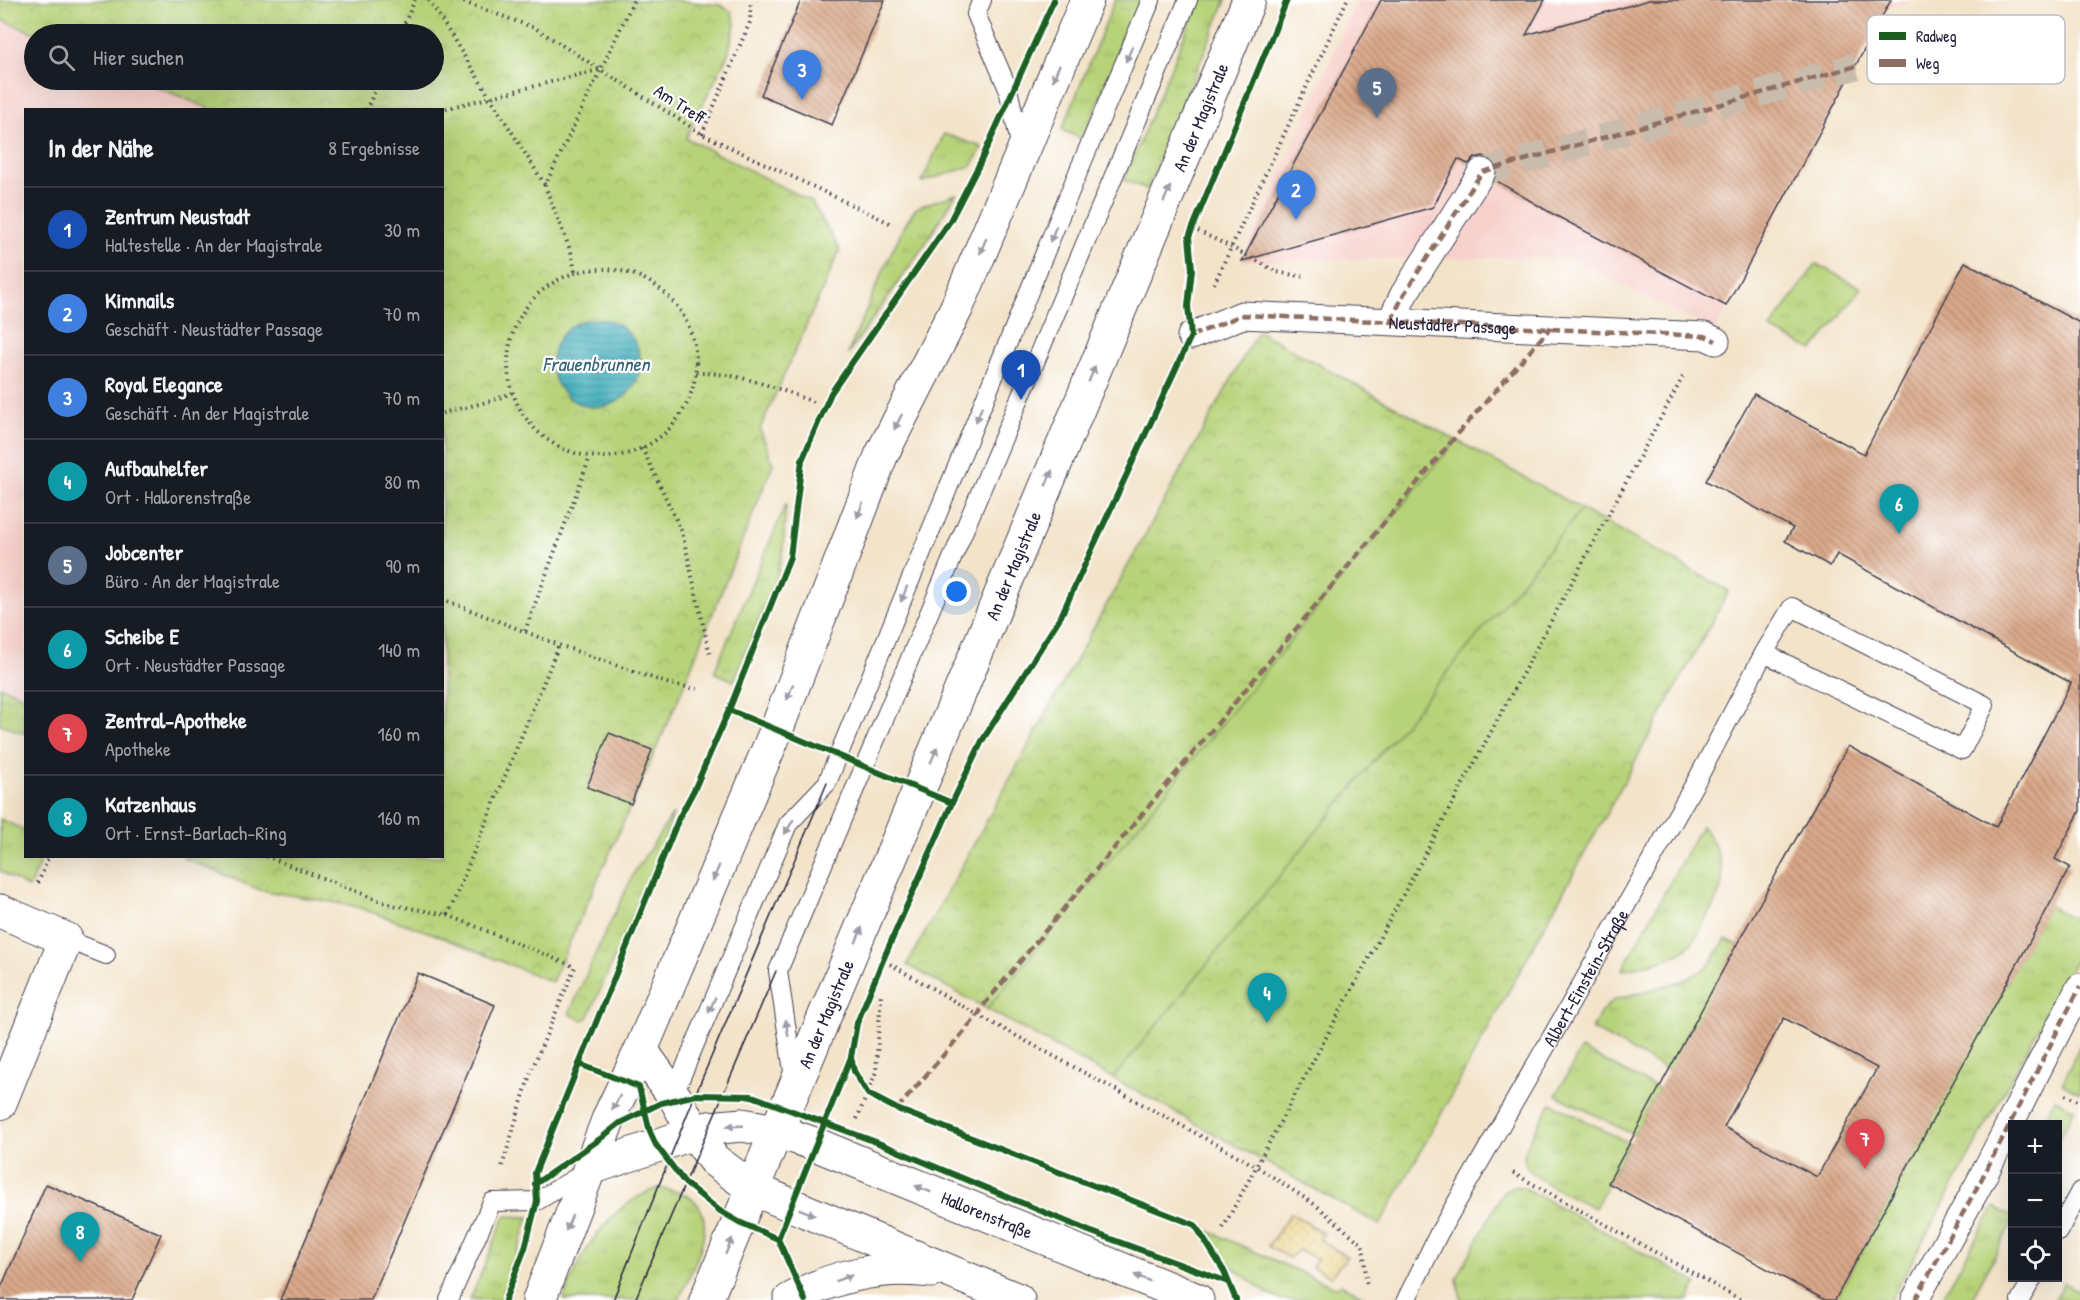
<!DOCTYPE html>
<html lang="de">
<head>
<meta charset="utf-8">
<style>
  body { margin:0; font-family:"Patrick Hand",sans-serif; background:#20242c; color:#f1f3f6 }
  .controls { position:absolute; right:18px; bottom:18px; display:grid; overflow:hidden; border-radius:0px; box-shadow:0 6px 24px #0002 }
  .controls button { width:54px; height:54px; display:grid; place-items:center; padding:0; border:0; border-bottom:2px solid #363941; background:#171b24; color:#f1f3f6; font:30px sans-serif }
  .you { position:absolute; left:957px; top:592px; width:21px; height:21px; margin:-15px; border:4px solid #fff; border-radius:50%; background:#1a73e8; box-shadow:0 0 0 9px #1a73e833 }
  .badge { display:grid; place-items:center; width:39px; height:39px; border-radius:50%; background:#d690ce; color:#fff; font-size:20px; font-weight:700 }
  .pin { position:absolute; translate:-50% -50px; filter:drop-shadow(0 2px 3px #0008) }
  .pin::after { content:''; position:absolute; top:32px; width:21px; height:18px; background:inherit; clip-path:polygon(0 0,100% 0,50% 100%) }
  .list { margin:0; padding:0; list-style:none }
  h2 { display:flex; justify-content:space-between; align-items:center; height:78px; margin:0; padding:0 24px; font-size:26px }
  h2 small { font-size:20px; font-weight:400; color:#9ea1a6 }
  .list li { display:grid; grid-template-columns:39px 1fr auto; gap:18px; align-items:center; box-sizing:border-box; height:84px; padding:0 24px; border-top:2px solid #363941 }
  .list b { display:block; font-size:22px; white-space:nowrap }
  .list p { margin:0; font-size:20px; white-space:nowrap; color:#9ea1a6 }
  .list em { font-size:20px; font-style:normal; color:#9ea1a6 }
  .icon { flex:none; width:33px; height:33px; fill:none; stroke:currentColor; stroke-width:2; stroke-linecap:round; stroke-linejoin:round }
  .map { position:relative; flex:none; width:2080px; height:1300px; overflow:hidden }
  .search { position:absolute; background:#171b24; box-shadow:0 6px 24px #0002; left:24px; top:24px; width:420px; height:66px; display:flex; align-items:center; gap:15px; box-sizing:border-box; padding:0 21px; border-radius:33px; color:#9ea1a6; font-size:22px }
  .panel { position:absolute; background:#171b24; box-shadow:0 6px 24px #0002; left:24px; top:108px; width:420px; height:750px; border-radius:0px }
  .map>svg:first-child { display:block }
  .built { fill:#f7d0cb }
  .grass { fill:url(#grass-tufts); stroke:#6c7a5a; stroke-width:1.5 }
  .sand { fill:url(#sand-dots); stroke:#887e6c; stroke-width:1.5 }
  .park { fill:url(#park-crowns); stroke:#6c7a5a; stroke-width:1.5 }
  .garden { fill:#b7d379; stroke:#6c7a5a; stroke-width:1.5 }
  .water { fill:url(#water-rules); stroke:#31687c; stroke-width:1.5 }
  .building { fill:url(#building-back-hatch); fill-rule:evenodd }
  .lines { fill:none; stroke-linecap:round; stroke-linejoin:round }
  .pedestrian-tunnel { stroke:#c9bcad; stroke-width:27; stroke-dasharray:27 14; stroke-linecap:butt }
  .service-casing { stroke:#413f50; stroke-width:20 }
  .pedestrian-casing { stroke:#413f50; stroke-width:29 }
  .minor-casing { stroke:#413f50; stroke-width:35 }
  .tertiary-casing { stroke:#413f50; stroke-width:35 }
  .secondary-casing { stroke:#413f50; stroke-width:35 }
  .path { stroke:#413f50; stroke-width:4; stroke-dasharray:1.5 4.5; stroke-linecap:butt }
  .service { stroke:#fff; stroke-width:18 }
  .pedestrian { stroke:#fff; stroke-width:27 }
  .minor { stroke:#fff; stroke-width:33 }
  .tertiary { stroke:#fff; stroke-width:33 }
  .secondary { stroke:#fff; stroke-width:33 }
  .tram { stroke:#22223b; stroke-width:1.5 }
  .quiet { stroke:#8d6e63; stroke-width:4.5; stroke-dasharray:9 4.5; stroke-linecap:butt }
  .cycleway-casing { stroke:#fff; stroke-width:10 }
  .cycleway { stroke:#1b5e20; stroke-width:6 }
  .oneway { fill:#9c9ca7 }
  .labels { text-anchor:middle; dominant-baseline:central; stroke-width:4.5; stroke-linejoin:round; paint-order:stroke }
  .street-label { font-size:18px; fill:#22223b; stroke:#fff }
  .water-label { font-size:20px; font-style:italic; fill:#306175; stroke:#fff }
  .key { fill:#fff; stroke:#bdbdc4; stroke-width:1.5 }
  .key-label { font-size:16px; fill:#22223b }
</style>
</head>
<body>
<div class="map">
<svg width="2080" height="1300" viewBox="0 0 2080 1300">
  <defs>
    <pattern id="grass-tufts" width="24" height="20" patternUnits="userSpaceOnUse" patternTransform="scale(1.5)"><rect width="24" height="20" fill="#b7d379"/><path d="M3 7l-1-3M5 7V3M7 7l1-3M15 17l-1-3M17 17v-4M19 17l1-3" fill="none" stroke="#9db56a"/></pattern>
    <pattern id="sand-dots" width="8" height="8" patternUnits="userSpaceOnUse" patternTransform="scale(1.5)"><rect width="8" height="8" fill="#eeda9e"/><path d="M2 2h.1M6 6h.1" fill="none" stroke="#ccbb89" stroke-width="1.8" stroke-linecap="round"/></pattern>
    <pattern id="park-crowns" width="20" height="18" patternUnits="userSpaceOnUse" patternTransform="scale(1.5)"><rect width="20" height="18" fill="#b7d379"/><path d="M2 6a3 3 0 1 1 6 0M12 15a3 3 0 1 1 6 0" fill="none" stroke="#9db56a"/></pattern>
    <pattern id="water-rules" width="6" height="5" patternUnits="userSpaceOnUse" patternTransform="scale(1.5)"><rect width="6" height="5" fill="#40afbc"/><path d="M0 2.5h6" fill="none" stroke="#358e9a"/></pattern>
    <pattern id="building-back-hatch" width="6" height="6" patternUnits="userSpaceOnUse" patternTransform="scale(1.5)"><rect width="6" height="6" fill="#daa98a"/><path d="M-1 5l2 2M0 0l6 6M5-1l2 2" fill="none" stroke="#b08972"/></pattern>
  </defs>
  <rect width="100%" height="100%" fill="#fff"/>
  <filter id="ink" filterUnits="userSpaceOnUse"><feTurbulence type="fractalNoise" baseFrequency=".0167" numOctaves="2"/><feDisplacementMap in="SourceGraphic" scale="12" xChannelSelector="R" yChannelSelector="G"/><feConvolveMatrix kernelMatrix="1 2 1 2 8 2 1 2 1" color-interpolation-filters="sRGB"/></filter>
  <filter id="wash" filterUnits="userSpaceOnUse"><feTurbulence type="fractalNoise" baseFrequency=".008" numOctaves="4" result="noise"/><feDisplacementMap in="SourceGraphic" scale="24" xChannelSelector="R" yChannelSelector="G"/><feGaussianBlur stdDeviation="1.35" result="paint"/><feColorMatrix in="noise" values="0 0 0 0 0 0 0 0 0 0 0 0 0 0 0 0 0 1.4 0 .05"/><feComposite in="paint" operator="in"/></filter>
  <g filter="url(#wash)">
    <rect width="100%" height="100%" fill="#f3e3c9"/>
    <g class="built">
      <polygon points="1357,0 1914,0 1887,8 1714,332 1568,257 1242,261"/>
      <polygon points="0,19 37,34 34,34 34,80 141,80 210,109 26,110 25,697 0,686"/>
    </g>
    <g class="grass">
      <polygon points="1115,0 1141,0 1083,139 1062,130"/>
      <polygon points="1199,0 1226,0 1147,189 1124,180"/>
      <polygon points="944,134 982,147 972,166 922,182"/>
      <path d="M956,194L927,241L848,354C857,332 904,216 917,208C928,202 944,199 956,194Z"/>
      <polygon points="1816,264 1862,288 1813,350 1770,329"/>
      <polygon points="786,504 783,550 777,576 734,681 714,672"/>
      <polygon points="0,686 25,697 25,734 0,724"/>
      <polygon points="673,814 661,851 588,1018 583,1020 569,1014 598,948 635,871"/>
      <polygon points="0,819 24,830 25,828 26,856 42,857 29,888 0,871"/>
      <path d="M1701,826C1716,840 1726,871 1720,891C1717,901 1710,911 1705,920C1699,931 1694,943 1684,950C1667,962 1642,965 1622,970Z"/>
      <polygon points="2048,906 2080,922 2080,952 1891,1300 1835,1300"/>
      <polygon points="1726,939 1738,945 1669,1071 1592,1029 1601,1012 1614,1000 1685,980 1707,968"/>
      <polygon points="2080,1045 2080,1093 2062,1084"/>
      <polygon points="1581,1049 1659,1089 1634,1135 1556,1095"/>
      <polygon points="2055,1099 2074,1109 2058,1140 2058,1124 2041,1124"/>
      <path d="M1551,1103L1629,1143L1595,1208C1578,1199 1525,1179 1524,1158C1524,1145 1544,1116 1551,1103Z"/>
      <polygon points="1517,1186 1527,1189 1697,1283 1689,1300 1461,1300 1457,1278 1503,1192"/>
      <path d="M658,1188C665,1190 674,1190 681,1193C728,1210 691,1270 679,1300H563C581,1252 607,1206 658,1188Z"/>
      <polygon points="1994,1207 2012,1216 2012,1223 1971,1300 1941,1300"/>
      <polygon points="505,1216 529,1217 502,1300 470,1300"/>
      <polygon points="1204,1229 1332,1286 1338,1287 1341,1284 1369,1299 1281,1300 1268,1294 1233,1268"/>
      <polygon points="2064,1283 2080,1292 2080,1300 2055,1300"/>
    </g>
    <polygon class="sand" points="1291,1213 1324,1234 1319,1239 1347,1257 1331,1276 1312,1267 1317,1259 1299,1250 1289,1258 1268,1246"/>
    <g class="park">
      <polygon points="0,0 674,0 720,5 732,12 735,25 728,54 686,138 812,202 840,250 760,429 773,464 677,702 552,982 431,933 354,906 260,890 182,857 442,856 442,110 210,109 141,80 434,80 434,34 37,34 0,19"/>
      <polygon points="1258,331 1729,591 1380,1225 907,965"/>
    </g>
    <polygon class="garden" points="1456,440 1582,509 1113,1078 987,1009"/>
    <circle class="water" cx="596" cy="363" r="44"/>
    <g id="blocks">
      <g class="building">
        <polygon points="801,0 885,0 832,125 761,95"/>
        <polygon points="1381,0 1545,0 1526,35 1649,0 1891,0 1726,306 1551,213 1495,180 1498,173 1496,165 1491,159 1483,156 1475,158 1468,164 1458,159 1433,207 1242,261"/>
        <path d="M1965,262L2080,323V811L2055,859L2070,867L1835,1300H1825L1608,1183L1737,944L1848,746L1996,827L2071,683L1837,554L1830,566L1785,541L1793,528L1706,481L1754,394L1864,454ZM1784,1018L1877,1068L1817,1177L1724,1127Z"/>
        <polygon points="609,733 652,750 631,804 587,787"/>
        <polygon points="418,973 495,1005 470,1067 371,1300 280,1300"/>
        <polygon points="46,1184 161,1234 132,1300 0,1300 0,1290"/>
      </g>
    </g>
  </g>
  <g filter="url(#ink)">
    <use href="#blocks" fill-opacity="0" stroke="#413f50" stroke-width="1.5"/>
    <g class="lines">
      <polyline class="pedestrian-tunnel" points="1482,172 1856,66"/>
      <g class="service-casing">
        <g id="service">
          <polyline points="982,0 976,14 1008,89 1021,148"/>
          <polyline points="66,939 106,955"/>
          <polyline points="794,1078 778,971 1188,0"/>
          <polyline points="673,1096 788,824 827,783 1076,177 1151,0"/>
          <polyline points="2058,1232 2080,1191"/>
          <polyline points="449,1300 492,1202 537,1201 587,1171"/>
          <path id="s1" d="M1406,1300L1439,1233L1571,1003L1699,776L1764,653L1792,607L1985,705L1962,750L1764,653"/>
          <polyline points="2020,1300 2033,1278"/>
        </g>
      </g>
      <g class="pedestrian-casing">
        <g id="pedestrian">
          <polyline points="1391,321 1404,294 1482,172"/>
          <path id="s2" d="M1191,336L1242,315L1705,336L1716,341"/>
          <polyline points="1915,1300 1980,1182 2080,987"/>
        </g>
      </g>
      <g class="minor-casing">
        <polyline id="minor" points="0,911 66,939 0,1103"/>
      </g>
      <g class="tertiary-casing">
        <g id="tertiary">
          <path id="s3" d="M777,1131L817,1145L1197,1300"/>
          <polyline points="753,1189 1018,1300"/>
          <path d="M790,1300C833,1276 882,1265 931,1271"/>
        </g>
      </g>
      <g class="secondary-casing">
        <g id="secondary">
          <polyline points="641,1050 676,1099 694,1132 714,1160 753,1189"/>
          <polyline points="591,1168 709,1128 742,1125 777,1131"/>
          <polyline points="539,1300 610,1115 641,1050 776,731 881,456 957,307 1087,0"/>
          <path id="s4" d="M706,1300L1249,0"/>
        </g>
      </g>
      <g class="path">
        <polyline points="429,0 545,185"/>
        <polyline points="458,0 535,28 702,134 892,224"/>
        <polyline points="400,34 415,0"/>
        <polyline points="366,110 380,80"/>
        <polyline points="440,110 602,69"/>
        <polyline points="702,134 750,22 751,0"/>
        <polyline points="1198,231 1231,247 1277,272 1306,277"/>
        <circle cx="602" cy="363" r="94"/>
        <polyline points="575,271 571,252 545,186 634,0"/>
        <polyline points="1214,284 1347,0"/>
        <path d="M696,373C738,372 777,388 816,403"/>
        <polyline points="442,413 491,401 512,393"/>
        <polyline points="642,448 682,532 710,655"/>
        <polyline points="442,599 559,645 666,683 702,690"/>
        <polyline points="525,631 590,457"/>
        <polyline points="266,856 388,904 448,915 575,967 530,1074 502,1167"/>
        <polyline points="38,883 49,856"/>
        <polyline points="448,915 559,645"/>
        <polyline points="890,964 978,1015 1256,1166 1317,1206 1363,1245 1367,1286"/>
        <polyline points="2065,1095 2078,1101"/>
        <polyline points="857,1119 876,1072 881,992"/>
        <polyline points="1513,1173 1741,1300"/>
        <polyline points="1223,1228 1685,373"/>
      </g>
      <use href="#service" class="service"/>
      <use href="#pedestrian" class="pedestrian"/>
      <use href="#minor" class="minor"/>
      <use href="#tertiary" class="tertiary"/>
      <use href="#secondary" class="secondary"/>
      <g class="tram">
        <polyline points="613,1300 693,1100 827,783"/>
        <polyline points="635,1300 776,971"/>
      </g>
      <g class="quiet">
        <polyline points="1391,321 1404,294 1482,172 1856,66"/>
        <polyline points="1191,336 1242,315 1705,336 1716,341"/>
        <polyline points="897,1109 978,1015 983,1006 1456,436 1551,327"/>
        <polyline points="1915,1300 1980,1182 2080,987"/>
      </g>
      <g class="cycleway-casing">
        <g id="cycleway">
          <polyline points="729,710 952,803"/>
          <polyline points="579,1064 639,1087 650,1132 656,1145 685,1183 720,1211 739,1222 778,1239"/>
          <polyline points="535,1184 600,1139 620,1123 661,1103 696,1095 752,1096 876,1142 1089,1231 1228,1282"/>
          <polyline points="505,1300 525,1248 537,1201 535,1173 679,818 695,788 729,710 790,557 802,460 831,393 950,221 980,163 1054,0"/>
          <polyline points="805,1300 778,1239 851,1057"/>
          <polyline points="1236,1300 1224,1271 1195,1225 897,1109 868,1094 854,1071 851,1057 857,1023 883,960 952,803 982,741 1061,616 1191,336 1188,306 1192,269 1189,237 1287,0"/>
        </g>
      </g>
      <use href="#cycleway" class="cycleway"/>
    </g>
    <defs><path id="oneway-solid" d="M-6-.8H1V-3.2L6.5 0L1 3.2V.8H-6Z" transform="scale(1.5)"/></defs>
    <g class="oneway">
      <use href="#oneway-solid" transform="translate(1129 54) rotate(113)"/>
      <use href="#oneway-solid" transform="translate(1056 73) rotate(113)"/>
      <use href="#oneway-solid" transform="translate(1167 194) rotate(-67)"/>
      <use href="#oneway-solid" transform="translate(1053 234) rotate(112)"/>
      <use href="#oneway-solid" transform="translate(983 246) rotate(113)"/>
      <use href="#oneway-solid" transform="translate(1092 374) rotate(-67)"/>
      <use href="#oneway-solid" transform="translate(979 414) rotate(112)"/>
      <use href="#oneway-solid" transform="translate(898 422) rotate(117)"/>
      <use href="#oneway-solid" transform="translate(1049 478) rotate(-67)"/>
      <use href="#oneway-solid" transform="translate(860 510) rotate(111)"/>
      <use href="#oneway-solid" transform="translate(904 594) rotate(112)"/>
      <use href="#oneway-solid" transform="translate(790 692) rotate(111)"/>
      <use href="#oneway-solid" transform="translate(934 755) rotate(-67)"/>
      <use href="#oneway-solid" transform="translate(789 827) rotate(121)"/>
      <use href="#oneway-solid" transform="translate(716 873) rotate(113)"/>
      <use href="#oneway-solid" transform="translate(859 935) rotate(-67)"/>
      <use href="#oneway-solid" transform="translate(712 1005) rotate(113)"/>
      <use href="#oneway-solid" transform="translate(787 1028) rotate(-99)"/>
      <use href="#oneway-solid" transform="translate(616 1103) rotate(118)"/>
      <use href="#oneway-solid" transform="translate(735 1126) rotate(178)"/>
      <use href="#oneway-solid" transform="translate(923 1189) rotate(-158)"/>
      <use href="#oneway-solid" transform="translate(807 1212) rotate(22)"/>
      <use href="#oneway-solid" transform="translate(569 1223) rotate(112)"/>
      <use href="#oneway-solid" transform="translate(729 1246) rotate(-67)"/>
      <use href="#oneway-solid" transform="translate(844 1278) rotate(-20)"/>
      <use href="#oneway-solid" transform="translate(1142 1278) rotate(-158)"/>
    </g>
  </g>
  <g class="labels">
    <g class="street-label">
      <text transform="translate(680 104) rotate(33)">Am Treff</text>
      <text stroke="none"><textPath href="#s4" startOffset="1282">An der Magistrale</textPath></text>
      <text stroke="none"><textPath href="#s2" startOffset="266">Neustädter Passage</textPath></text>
      <text stroke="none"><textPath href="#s4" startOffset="796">An der Magistrale</textPath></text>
      <text stroke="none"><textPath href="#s1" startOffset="369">Albert-Einstein-Straße</textPath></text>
      <text stroke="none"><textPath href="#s4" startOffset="310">An der Magistrale</textPath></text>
      <text stroke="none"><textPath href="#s3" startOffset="226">Hallorenstraße</textPath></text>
    </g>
    <g class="water-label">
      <text x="596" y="363">Frauenbrunnen</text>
    </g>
  </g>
  <rect x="1867" y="15" width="198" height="69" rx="9" class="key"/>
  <rect x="1879" y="32" width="27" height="8" fill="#1b5e20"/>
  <rect x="1879" y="59" width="27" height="8" fill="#8d6e63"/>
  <g class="key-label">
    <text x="1916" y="42">Radweg</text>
    <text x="1916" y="69">Weg</text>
  </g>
</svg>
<div class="controls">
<button>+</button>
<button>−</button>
<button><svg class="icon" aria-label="locate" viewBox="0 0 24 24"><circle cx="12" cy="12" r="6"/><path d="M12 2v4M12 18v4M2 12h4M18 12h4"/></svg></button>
</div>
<div class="you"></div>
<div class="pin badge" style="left:1021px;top:400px;background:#1a4fb4">1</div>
<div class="pin badge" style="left:1296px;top:220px;background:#3f7fe0">2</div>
<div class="pin badge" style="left:802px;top:100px;background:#3f7fe0">3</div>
<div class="pin badge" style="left:1267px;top:1023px;background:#0f9aa8">4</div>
<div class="pin badge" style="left:1377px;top:118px;background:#5c6f8a">5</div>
<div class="pin badge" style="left:1899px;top:534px;background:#0f9aa8">6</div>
<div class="pin badge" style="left:1865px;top:1169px;background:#e0444e">7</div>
<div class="pin badge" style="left:80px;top:1262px;background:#0f9aa8">8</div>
<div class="search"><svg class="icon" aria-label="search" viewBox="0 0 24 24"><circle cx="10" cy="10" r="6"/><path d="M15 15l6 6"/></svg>Hier suchen</div>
<section class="panel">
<h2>In der Nähe<small>8 Ergebnisse</small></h2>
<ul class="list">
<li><span class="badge" style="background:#1a4fb4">1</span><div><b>Zentrum Neustadt</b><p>Haltestelle · An der Magistrale</p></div><em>30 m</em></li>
<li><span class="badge" style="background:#3f7fe0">2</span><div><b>Kimnails</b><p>Geschäft · Neustädter Passage</p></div><em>70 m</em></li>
<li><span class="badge" style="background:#3f7fe0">3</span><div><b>Royal Elegance</b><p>Geschäft · An der Magistrale</p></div><em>70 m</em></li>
<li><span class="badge" style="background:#0f9aa8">4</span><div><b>Aufbauhelfer</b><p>Ort · Hallorenstraße</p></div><em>80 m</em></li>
<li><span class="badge" style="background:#5c6f8a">5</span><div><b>Jobcenter</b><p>Büro · An der Magistrale</p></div><em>90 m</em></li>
<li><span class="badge" style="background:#0f9aa8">6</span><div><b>Scheibe E</b><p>Ort · Neustädter Passage</p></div><em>140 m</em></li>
<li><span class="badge" style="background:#e0444e">7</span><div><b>Zentral-Apotheke</b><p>Apotheke</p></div><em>160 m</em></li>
<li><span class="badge" style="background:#0f9aa8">8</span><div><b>Katzenhaus</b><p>Ort · Ernst-Barlach-Ring</p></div><em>160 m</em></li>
</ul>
</section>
</div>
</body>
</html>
